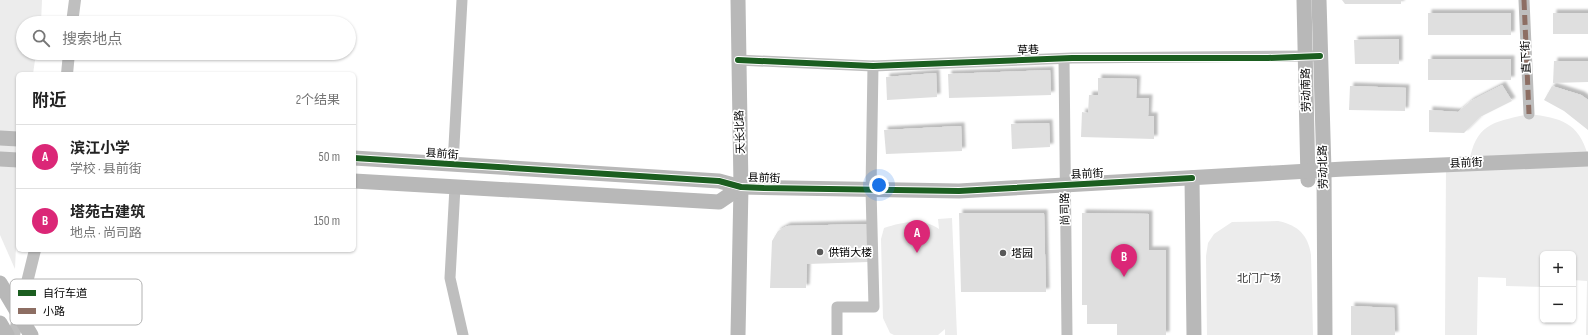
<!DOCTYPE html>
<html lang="zh">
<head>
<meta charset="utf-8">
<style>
  body { margin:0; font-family:"Sofia Sans Condensed","Noto Sans SC",sans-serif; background:#f6f6f6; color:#222 }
  .controls { position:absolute; right:12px; bottom:12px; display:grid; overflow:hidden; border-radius:6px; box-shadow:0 1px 3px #0004 }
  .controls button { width:36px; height:36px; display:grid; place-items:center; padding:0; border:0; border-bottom:1px solid #e0e0e0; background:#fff; color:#222; font:20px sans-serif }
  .you { position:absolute; left:879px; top:185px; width:14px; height:14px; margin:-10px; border:3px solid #fff; border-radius:50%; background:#1a73e8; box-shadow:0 0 0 6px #1a73e833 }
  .badge { display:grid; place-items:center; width:26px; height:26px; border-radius:50%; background:#db2777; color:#fff; font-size:13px; font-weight:700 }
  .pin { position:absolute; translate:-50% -33px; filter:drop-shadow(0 1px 2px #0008) }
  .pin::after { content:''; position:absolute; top:21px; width:14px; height:12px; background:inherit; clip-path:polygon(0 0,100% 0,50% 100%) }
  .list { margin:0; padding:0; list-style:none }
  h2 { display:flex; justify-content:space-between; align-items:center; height:52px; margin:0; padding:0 16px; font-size:17px }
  h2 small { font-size:13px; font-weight:400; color:#767676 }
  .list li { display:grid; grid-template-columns:26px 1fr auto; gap:12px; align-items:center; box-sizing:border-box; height:64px; padding:0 16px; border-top:1px solid #e0e0e0 }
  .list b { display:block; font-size:15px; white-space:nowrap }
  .list p { margin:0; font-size:13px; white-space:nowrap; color:#767676 }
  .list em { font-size:13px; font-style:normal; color:#767676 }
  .icon { flex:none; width:22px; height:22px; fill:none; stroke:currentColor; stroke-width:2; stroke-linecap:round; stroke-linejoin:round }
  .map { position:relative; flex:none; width:1588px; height:335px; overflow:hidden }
  .search { position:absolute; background:#fff; box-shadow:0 1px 3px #0004; left:16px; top:16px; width:340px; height:44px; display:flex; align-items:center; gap:10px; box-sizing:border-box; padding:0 14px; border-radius:22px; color:#767676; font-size:15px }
  .panel { position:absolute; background:#fff; box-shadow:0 1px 3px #0004; left:16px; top:72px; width:340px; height:180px; border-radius:6px }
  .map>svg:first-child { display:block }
  .green { fill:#ececec }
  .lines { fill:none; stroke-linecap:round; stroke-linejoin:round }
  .canal { stroke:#bfbfbf; stroke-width:12 }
  .building { fill:#dfdfdf; filter:url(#shadow) }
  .street { stroke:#bebebe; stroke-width:11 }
  .secondary { stroke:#b8b8b8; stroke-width:15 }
  .quiet { stroke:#8d6e63; stroke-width:5; stroke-dasharray:10 5; stroke-linecap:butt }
  .cycleway-casing { stroke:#fff; stroke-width:8 }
  .cycleway { stroke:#1b5e20; stroke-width:6 }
  .poi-dot { fill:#595959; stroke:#fff; stroke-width:1.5 }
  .labels { text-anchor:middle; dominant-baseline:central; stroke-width:3.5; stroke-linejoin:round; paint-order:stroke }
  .street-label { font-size:11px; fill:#000; stroke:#fff }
  .poi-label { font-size:11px; fill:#000; stroke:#fff; text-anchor:start }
  .park-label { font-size:11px; fill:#333; stroke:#fff }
  .key { fill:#fff; stroke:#b2b2b2; stroke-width:1 }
  .key-label { font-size:11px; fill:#000 }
</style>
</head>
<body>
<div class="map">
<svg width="1588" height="335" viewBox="0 0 1588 335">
  <defs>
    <filter id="shadow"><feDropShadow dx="3.5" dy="-3.5" stdDeviation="1" flood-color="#0004"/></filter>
  </defs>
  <rect width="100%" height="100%" fill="#fff"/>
  <g class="green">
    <polygon points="0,0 42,0 41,23 23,23 23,53 36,53 33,74 18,74 18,203 15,269 0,235"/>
    <path d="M1529,114C1561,118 1578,122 1588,155V335H1586L1587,281L1573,280V254H1543V287L1506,286V278L1478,277L1477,335H1445L1446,164L1469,163C1476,123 1493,122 1529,114Z"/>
    <path d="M952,218L957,335H945V329L938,335H894L890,333L883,318L881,239L884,228C902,222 923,217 939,229L938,219Z"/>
    <path d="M1278,221C1298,225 1308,235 1311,255L1313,335H1207L1206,256L1208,243L1214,234L1232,222Z"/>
  </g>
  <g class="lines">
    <g class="canal">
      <polyline points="72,23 75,0"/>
      <polyline points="67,74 69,53"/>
      <polyline points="14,335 35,250"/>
    </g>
  </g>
  <g class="building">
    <polygon points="1342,0 1401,0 1401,4 1345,4"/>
    <rect x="1428" y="13" width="83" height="22"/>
    <rect x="1553" y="13" width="35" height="21"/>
    <polygon points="1399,39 1399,64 1355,64 1354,40"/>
    <rect x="1428" y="59" width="83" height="21"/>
    <polygon points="1554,61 1588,61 1588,82 1553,83"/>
    <polygon points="1050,70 1051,95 949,98 948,74"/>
    <polygon points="936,73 937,97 887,100 886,77"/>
    <polygon points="1098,78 1137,79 1136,98 1149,98 1148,116 1154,116 1154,139 1081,137 1082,112 1088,113 1089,95 1098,95"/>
    <polygon points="1502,85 1512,101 1480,117 1464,133 1429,132 1429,110 1458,112 1471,101"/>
    <polygon points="1350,86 1406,88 1405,111 1349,110"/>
    <polygon points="1552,86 1581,95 1588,100 1588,130 1564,111 1544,100"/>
    <polygon points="1049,123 1050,147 1012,149 1011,124"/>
    <polygon points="961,126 962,151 886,154 884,130"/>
    <polygon points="959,213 1044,213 1046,292 961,292"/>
    <polygon points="1082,213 1149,214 1149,250 1166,250 1166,335 1117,335 1117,324 1087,324 1087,305 1082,305"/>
    <polygon points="867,224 869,262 807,264 806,288 770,288 772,241 778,231 787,226"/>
    <polygon points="1351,306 1394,308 1395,335 1351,335"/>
  </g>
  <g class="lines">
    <g class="street">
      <polyline points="1524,0 1529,114"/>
      <polyline points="1064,59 1067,335"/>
      <polyline points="738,60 873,66 1072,58 1313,56"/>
      <polyline points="453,164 462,0"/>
      <polyline points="455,187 450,278 463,335"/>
      <polyline points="837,335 837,307 874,307 871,189 873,66"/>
    </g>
    <g class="secondary">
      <polyline points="738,0 741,187 738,335"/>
      <polyline points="1304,0 1308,180"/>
      <polyline points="1319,0 1324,170 1325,335"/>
      <polyline points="0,138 18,139"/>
      <polyline points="354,158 719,181 741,187 959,191 1344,169 1588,159"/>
      <polyline points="0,159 18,160"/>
      <polyline points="1192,178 1194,335"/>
      <polyline points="354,181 719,202 741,187"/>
      <polyline points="0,283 31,335"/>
      <polyline points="0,323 7,335"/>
    </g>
    <polyline class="quiet" points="1524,0 1529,114"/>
    <g class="cycleway-casing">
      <g id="cycleway">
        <polyline points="738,60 873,66 1072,58 1268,58 1320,56"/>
        <polyline points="354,158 719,181 741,187 764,188 959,191 1192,178"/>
      </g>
    </g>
    <use href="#cycleway" class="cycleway"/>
  </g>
  <g class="poi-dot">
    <circle cx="820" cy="252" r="4"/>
    <circle cx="1003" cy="253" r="4"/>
  </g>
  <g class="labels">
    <g class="street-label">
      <text transform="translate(1028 50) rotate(-2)">草巷</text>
      <text transform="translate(1526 57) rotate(-93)">直下街</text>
      <text transform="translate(1306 90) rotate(-91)">劳动南路</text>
      <text transform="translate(740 132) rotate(-92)">天长北路</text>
      <text transform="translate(442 154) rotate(4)">县前街</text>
      <text transform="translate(1466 163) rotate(-3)">县前街</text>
      <text transform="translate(1323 167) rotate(-91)">劳动北路</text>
      <text transform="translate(1087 174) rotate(-3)">县前街</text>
      <text transform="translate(764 178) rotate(2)">县前街</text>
      <text transform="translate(1065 209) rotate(-91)">尚司路</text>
    </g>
    <g class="poi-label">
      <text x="828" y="252">供销大楼</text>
      <text x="1011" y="253">塔园</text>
    </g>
    <g class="park-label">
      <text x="1259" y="278">北门广场</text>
    </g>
  </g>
  <rect x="10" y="279" width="132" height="46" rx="6" class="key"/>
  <rect x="18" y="290" width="18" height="6" fill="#1b5e20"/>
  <rect x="18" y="308" width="18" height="6" fill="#8d6e63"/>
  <g class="key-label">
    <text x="43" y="297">自行车道</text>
    <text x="43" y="315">小路</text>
  </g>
</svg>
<div class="controls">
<button>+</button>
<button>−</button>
</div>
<div class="you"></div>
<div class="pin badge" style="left:917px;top:253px">A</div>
<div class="pin badge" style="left:1124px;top:277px">B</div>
<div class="search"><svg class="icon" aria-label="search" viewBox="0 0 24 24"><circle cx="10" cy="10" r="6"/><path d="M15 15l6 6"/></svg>搜索地点</div>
<section class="panel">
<h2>附近<small>2个结果</small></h2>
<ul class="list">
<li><span class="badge">A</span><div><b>滨江小学</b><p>学校 · 县前街</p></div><em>50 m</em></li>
<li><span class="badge">B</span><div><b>塔苑古建筑</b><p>地点 · 尚司路</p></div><em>150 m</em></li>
</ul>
</section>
</div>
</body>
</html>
